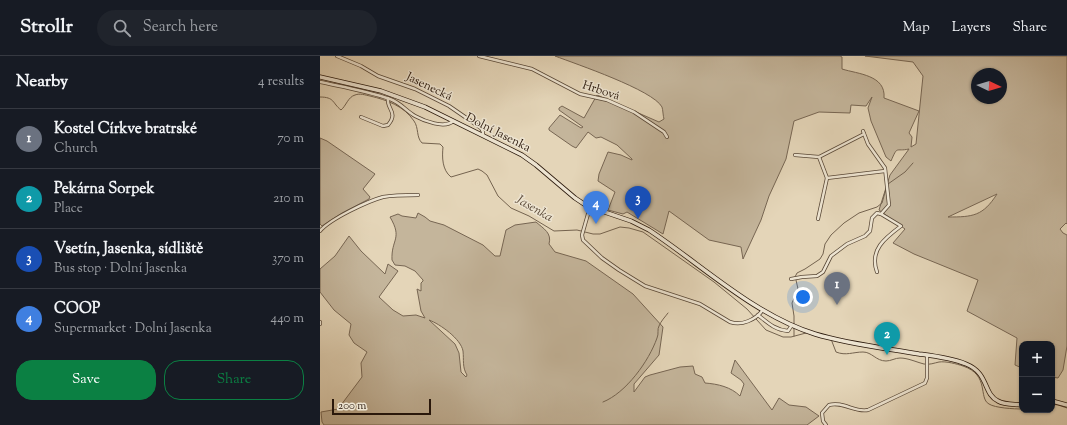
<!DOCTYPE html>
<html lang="en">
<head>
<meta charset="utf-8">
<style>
  body { margin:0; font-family:"Sorts Mill Goudy",serif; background:#20242c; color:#f1f3f6 }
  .controls { position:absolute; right:12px; bottom:12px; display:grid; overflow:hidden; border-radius:8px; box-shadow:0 1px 3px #0004 }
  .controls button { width:36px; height:36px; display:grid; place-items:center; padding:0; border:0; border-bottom:1px solid #363941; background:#171b24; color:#f1f3f6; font:20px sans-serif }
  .compass { position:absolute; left:651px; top:12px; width:36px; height:36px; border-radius:50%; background:#171b24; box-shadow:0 1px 3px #0004; rotate:94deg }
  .scale { position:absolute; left:12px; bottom:10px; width:99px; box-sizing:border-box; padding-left:4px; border:2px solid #2a180b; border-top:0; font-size:11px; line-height:14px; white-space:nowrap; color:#2a180b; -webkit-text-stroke:3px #ede4d1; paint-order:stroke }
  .you { position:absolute; left:483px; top:241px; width:14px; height:14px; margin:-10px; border:3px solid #fff; border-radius:50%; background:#1a73e8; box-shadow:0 0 0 6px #1a73e833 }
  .badge { display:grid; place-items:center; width:26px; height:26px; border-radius:50%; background:#0b8043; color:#fff; font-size:13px; font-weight:700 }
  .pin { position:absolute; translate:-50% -33px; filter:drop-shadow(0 1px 2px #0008) }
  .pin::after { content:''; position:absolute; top:21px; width:14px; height:12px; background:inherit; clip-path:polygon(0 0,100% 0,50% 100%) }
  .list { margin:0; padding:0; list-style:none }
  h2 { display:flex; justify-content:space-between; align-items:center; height:52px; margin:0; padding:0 16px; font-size:17px }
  h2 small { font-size:13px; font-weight:400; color:#9ea1a6 }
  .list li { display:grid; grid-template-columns:26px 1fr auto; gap:12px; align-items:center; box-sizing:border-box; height:60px; padding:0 16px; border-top:1px solid #363941 }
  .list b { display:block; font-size:15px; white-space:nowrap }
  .list p { margin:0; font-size:13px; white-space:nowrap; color:#9ea1a6 }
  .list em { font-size:13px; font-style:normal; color:#9ea1a6 }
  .actions { display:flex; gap:8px; padding:12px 16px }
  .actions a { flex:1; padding:9px 0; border:1px solid #0b8043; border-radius:16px; text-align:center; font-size:14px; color:#0b8043 }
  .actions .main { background:#0b8043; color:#fff }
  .icon { flex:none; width:22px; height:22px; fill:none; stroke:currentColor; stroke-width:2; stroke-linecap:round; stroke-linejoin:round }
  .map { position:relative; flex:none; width:747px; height:369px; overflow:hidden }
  header { display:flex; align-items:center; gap:24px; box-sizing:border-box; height:56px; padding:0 20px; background:#171b24; border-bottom:1px solid #363941 }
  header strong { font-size:19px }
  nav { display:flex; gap:22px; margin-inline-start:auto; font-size:14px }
  .search { width:280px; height:36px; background:#20242c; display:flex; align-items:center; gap:10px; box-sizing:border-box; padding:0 14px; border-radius:22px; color:#9ea1a6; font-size:15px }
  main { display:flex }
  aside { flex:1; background:#171b24 }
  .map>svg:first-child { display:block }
  .green { fill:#c4b59b; stroke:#776653; fill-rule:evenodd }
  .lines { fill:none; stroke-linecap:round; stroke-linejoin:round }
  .stream { stroke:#74634f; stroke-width:1 }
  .street-casing { stroke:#584736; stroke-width:4 }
  .secondary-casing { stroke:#2a180b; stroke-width:5 }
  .street { stroke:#ede4d1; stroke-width:2.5 }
  .secondary { stroke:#ede4d1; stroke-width:3.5 }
  .labels { text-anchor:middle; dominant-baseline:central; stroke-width:3; stroke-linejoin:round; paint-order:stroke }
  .street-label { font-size:12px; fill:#2a180b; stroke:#ede4d1 }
  .water-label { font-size:13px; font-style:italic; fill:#5b4a39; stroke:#ede4d1 }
</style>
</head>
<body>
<header>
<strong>Strollr</strong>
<div class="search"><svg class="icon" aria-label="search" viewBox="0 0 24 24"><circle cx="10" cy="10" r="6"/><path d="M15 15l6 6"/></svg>Search here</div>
<nav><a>Map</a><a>Layers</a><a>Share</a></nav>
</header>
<main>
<aside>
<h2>Nearby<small>4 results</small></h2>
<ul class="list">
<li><span class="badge" style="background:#6b7280">1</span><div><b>Kostel Církve bratrské</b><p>Church</p></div><em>70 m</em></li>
<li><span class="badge" style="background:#0f9aa8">2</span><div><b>Pekárna Sorpek</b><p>Place</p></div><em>210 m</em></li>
<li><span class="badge" style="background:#1a4fb4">3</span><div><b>Vsetín, Jasenka, sídliště</b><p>Bus stop · Dolní Jasenka</p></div><em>370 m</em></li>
<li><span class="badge" style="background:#3f7fe0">4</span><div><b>COOP</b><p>Supermarket · Dolní Jasenka</p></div><em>440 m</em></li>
</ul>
<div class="actions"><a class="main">Save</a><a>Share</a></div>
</aside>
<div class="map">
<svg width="747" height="369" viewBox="0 0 747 369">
  <rect width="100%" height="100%" fill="#e4d5b8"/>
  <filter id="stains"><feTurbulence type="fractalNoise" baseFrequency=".005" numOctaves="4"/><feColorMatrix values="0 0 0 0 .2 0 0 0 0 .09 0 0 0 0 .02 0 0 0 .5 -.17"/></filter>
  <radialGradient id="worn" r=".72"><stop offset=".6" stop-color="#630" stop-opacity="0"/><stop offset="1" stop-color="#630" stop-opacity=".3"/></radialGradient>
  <g class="green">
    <path d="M235,0H520L522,1V13C538,18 566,19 564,42L599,55L589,77L592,81L591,91L596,88L603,20L593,6L545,0H747V168L746,167L740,173L743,177L747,179V290L743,314L738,322L732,321V288H702V312L695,309L697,282L647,255L658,224L594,198L573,187L585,173L559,154L570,119L589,93C575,96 578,89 571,105L566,101L551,65L548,52L552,41L546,50L531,49L530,57L499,56L474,65L466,103L449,140L441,164L423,203L421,191L389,184L349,155L343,178L307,156L303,158L288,154L295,136L278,125L279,118L288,96L301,99L312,104V103L297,89L281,81L276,82L268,76L256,92L252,90L229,74V72L240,59L261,72L263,71L239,54V52L242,50L264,62L277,39L339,66L344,63C343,60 343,54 342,51C333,34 256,8 235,0ZM657,18H681V42H657ZM677,138C663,160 653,161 628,161Z"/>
    <polygon points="0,82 7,85 55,118 43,133 50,141 49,143 22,157 2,170 0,168"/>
    <path d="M98,157L105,161L110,165L124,169L163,189L175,200H180L186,174L195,169L216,166C224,173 232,177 229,188L235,196L266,205L313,238L343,271L339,299L314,328V336L325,321L330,319L360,311L373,310L375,318L382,321L385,327C398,328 411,331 420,340L424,328L421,324L411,317L415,304L452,354L459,342L469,349L486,351L499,360L487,369H4L2,366L1,356L18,353L42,321L41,307L47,296L34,287L29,279L31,268L14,254L0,236V213L15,200L29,180L41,195L65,218L68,208L78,215L59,241L73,254L83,260L96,259L105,262L101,255L97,233L101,235V227L103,225V224L95,215L85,210L75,209L72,204C71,183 83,183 70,161L78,158L82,160L96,162ZM109,264C120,268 141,283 143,295C144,304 142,311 147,319L146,321L141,316L139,297L135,288Z"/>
  </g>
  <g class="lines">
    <g class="stream">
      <path d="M0,41C15,41 12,47 21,54C26,50 28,41 35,39C40,37 45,39 50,40C67,44 84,50 94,65C99,72 96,81 102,87L120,88L123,91C122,101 122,114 131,121L158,113L162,115L167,119L178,140L191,152L209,160L234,175L257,174L273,178H280L300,171L309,172L323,176L394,226L427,253L446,274L463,281H471L486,277"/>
      <polyline points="568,128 585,116 593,107"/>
      <polyline points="475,221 477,217 485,213 500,203 503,198 505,188 511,179 524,167 539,157 557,151 562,147 566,133"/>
      <polyline points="474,269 474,260 472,247 478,233 476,224"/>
      <polyline points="474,280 474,272"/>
      <path d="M511,283L516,296C526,300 533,296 543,296C552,296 556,305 566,305C571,305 575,302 580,302C588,302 596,306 604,308C610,309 614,307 619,306C626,305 637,308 643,310C670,319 658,342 669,348C675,352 694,353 702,353"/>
      <path d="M283,346C306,337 329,305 337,282C339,278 337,273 339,270C341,265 345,261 348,257"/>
      <polyline points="732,348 738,349 747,352"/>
    </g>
    <g class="street-casing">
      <g id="street">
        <polyline points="17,0 41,10 58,20 95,33 129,50 161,72 163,76 163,79"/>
        <polyline points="159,0 212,13 260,38 287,44 314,56 344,76 347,81"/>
        <path d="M0,26C23,31 47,35 70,43C81,47 86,55 95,60C104,65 125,73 133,65"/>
        <path d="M41,61L63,70L68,69C79,56 66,53 68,42"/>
        <path d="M543,75L548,88L565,112L569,149L561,158L581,170C565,182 549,194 557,216"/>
        <polyline points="475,99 499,101 507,122 498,163"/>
        <polyline points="499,101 544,78"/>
        <polyline points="507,122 565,115"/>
        <path d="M270,151L262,179L263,184L282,202L299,214L325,230L380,248L410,266C422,270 435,264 443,254"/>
        <path d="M0,175C10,163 48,145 63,141C74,139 87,139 98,139"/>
        <polyline points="471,223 482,221 497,220 503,216 511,200 527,188 545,180 550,175 552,162 557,157 561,158"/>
        <path d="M438,259C448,267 455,274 468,275L472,269"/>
        <polyline points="0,266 0,268"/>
        <path d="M506,369L503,365L502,357L509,349C523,345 535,357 548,354L605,327L607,322V299"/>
      </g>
    </g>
    <g class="secondary-casing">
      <g id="secondary">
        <path d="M0,21L61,35L105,51L202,99L216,109L255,142L267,150L311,165L329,174C382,209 434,259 495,278C528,288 564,292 599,298C614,300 631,302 646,308C669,317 663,338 678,345C685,349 694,348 702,349"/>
        <polyline points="732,345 747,349"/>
      </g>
    </g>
    <use href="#street" class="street"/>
    <use href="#secondary" class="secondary"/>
  </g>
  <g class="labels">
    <g class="street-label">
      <text transform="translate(109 31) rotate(26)">Jasenecká</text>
      <text transform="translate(281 35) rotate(18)">Hrbová</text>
      <text transform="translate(178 77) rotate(27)">Dolní Jasenka</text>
    </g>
    <g class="water-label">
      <text transform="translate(214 153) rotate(30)">Jasenka</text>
    </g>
  </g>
  <rect width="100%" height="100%" filter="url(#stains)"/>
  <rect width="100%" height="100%" fill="url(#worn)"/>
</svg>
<div class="controls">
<button>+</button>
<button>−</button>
</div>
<svg class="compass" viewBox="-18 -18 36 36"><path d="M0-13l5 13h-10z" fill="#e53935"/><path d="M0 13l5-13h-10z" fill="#9ea1a6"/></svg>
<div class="scale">200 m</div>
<div class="you"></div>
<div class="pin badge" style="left:517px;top:249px;background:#6b7280">1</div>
<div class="pin badge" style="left:567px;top:299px;background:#0f9aa8">2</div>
<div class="pin badge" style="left:318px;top:163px;background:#1a4fb4">3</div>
<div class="pin badge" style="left:276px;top:168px;background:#3f7fe0">4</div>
</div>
</main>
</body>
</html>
